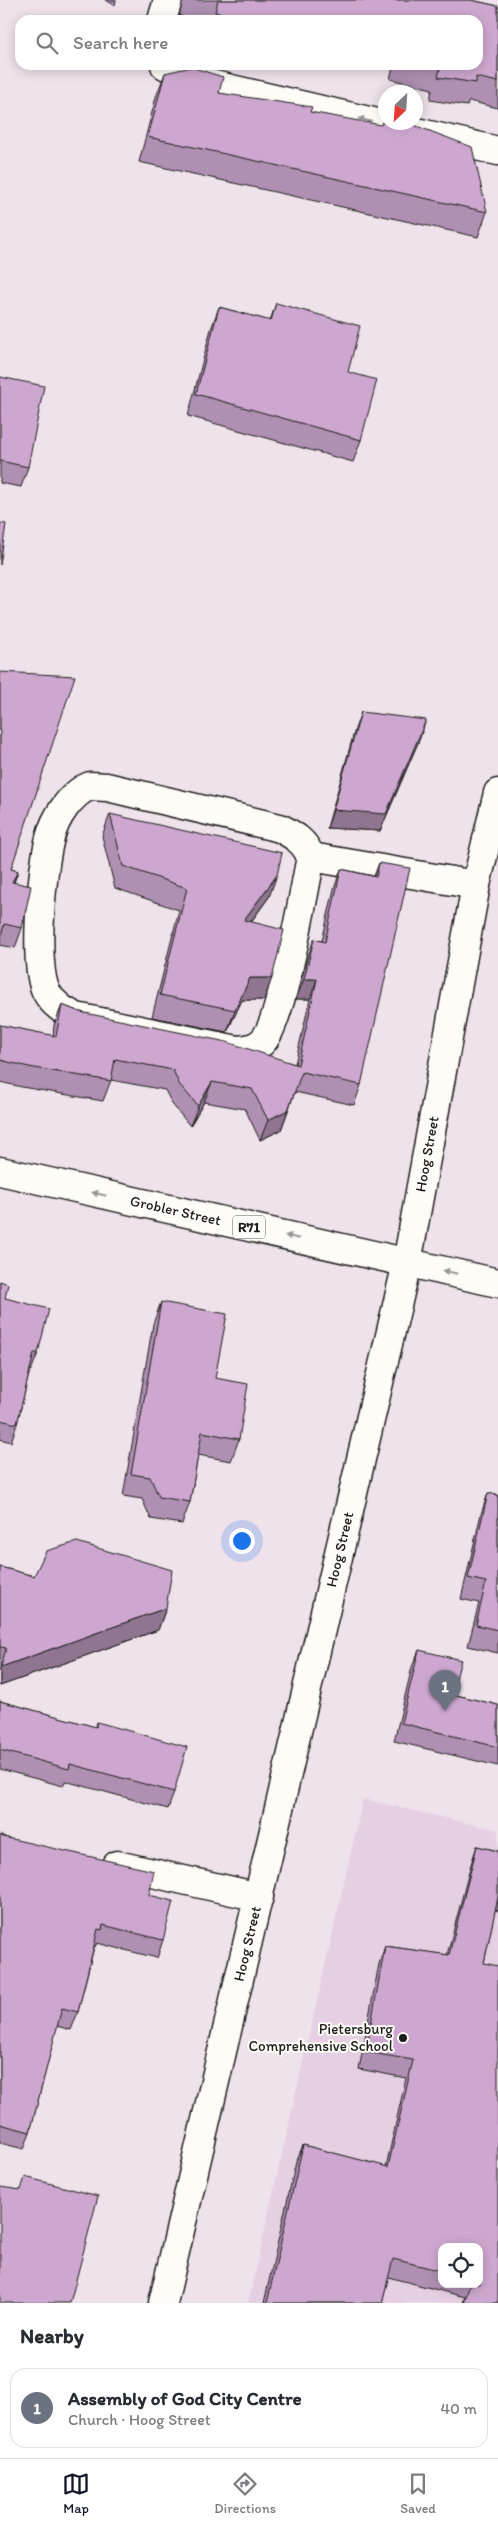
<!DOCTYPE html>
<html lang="en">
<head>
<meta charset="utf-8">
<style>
  body { margin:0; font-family:Itim,sans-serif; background:#f7f7f7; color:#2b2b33 }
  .controls { position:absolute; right:15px; bottom:15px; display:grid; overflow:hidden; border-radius:10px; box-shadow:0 2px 12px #0003 }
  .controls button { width:45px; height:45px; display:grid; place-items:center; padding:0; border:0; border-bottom:1px solid #e1e1e2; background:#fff; color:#2b2b33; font:25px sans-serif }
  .compass { position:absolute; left:378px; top:85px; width:45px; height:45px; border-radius:50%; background:#fff; box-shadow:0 2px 12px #0003; rotate:205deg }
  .you { position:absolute; left:241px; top:1540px; width:18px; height:18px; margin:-12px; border:4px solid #fff; border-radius:50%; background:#1a73e8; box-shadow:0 0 0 8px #1a73e833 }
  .badge { display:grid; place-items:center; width:32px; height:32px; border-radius:50%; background:#111827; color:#fff; font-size:16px; font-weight:700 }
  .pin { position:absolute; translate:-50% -41px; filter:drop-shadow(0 1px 2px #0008) }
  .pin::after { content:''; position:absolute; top:26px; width:18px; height:15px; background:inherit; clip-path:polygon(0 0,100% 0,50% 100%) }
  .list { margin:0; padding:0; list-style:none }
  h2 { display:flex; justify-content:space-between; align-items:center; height:65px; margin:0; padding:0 20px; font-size:21px }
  h2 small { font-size:16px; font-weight:400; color:#7c7c81 }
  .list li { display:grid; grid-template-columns:32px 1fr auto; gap:15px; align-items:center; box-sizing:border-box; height:80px; margin:0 10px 10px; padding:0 10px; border:1px solid #e1e1e2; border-radius:15px }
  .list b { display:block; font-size:19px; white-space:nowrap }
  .list p { margin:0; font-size:16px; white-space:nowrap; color:#7c7c81 }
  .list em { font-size:16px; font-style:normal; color:#7c7c81 }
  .icon { flex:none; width:28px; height:28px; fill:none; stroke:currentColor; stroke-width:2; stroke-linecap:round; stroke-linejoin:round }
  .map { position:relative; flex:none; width:498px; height:2303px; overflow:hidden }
  .search { position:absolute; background:#fff; box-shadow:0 2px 12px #0003; left:15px; right:15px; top:15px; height:55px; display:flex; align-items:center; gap:12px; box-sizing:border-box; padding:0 18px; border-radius:15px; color:#7c7c81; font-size:19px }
  .sheet { height:155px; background:#fff }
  nav { display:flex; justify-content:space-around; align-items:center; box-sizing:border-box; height:70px; border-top:1px solid #e1e1e2; background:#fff; font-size:14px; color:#7c7c81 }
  nav a { display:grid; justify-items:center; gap:2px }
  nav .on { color:#111827 }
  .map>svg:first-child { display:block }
  .built { fill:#e5d0e3; fill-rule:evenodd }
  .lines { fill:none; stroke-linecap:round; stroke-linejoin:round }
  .street-casing { stroke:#1c1c1c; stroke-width:31 }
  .primary-casing { stroke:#1c1c1c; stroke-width:31 }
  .street { stroke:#fdfcf7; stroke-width:28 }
  .primary { stroke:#fdfcf7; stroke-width:28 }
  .wall { fill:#b090b2; stroke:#1c1c1c; fill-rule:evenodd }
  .shaded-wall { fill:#907591; stroke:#1c1c1c }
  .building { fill:#cda7cf; stroke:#1c1c1c }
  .oneway { fill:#989794 }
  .poi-dot { fill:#1c1c1c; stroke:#fdfcf7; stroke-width:2 }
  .labels { text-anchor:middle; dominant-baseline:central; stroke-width:4; stroke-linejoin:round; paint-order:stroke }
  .shield { fill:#fdfcf7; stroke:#605f5e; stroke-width:1 }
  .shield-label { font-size:14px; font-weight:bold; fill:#1c1c1c }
  .street-label { font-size:15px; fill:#1c1c1c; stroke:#fdfcf7 }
  .poi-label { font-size:15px; fill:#1c1c1c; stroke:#fdfcf7; text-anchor:end }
</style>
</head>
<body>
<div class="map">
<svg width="498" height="2303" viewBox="0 0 498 2303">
  <rect width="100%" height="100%" fill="#efe2eb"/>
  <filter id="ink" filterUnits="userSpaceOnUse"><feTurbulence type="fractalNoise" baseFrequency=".02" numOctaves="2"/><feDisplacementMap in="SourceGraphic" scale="10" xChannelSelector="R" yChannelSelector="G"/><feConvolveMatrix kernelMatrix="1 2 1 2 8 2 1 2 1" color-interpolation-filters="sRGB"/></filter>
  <g filter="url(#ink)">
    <path class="built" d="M363,1799L498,1830V2303H248ZM442,2247H479V2284H442Z"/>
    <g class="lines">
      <g class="street-casing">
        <g id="street">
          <polyline points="162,20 168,0"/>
          <polyline points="165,65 185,76 214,85 498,151"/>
          <path d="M90,786L107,787L280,828C295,836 304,841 311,857C304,890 282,1024 262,1042C254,1049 246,1049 237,1050L76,1017C64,1011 54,1005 47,993C32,968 42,868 50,838C55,818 71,793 90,786Z"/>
          <polyline points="311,857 476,885"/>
          <polyline points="117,1865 259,1897"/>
          <path id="s1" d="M163,2303L407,1263L476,885L498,793"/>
        </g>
      </g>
      <g class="primary-casing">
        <g id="primary">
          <path id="s2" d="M0,1171L498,1283"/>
        </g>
      </g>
      <use href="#street" class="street"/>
      <use href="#primary" class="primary"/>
    </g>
    <g class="wall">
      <polygon points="105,0 116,0 115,5"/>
      <polygon points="183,0 471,0 498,6 498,108 469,101 467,106 430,100 432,89 390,79 393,67 383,65 478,65 478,20 195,20 179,16"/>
      <polygon points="165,73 219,93 310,112 487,212 478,237 139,162 156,97"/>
      <polygon points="276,303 348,372 361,440 353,462 188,416 211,329 219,307 270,321"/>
      <polygon points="0,377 28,467 21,487 0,483"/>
      <polygon points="0,672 11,869 18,871 14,882 22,928 15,948 0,945"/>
      <polygon points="361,712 420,738 380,831 327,828 355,729"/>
      <polygon points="110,814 269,897 251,922 264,1000 242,1000 227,1032 152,1017 179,910 115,888 102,836"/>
      <polygon points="379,863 361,1085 354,1105 295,1092 281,1130 260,1140 245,1109 204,1102 190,1126 172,1104 165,1090 111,1080 103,1101 22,1087 0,1082 0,1025 53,1036 54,1025 62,1005 80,1012 295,1064 310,999 296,999 307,959 314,939 322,941 334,889 341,869 374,876"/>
      <polygon points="0,1281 5,1298 38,1353 31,1371 30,1370 17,1424 11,1442 0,1439"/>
      <polygon points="161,1302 215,1378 239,1439 231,1461 198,1455 190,1502 182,1524 151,1519 142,1499 123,1496 153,1324"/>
      <polygon points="488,1493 498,1495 498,1653 468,1646 479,1603 461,1599 481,1514"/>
      <polygon points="0,1567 34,1576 166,1608 158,1630 0,1686"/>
      <polygon points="419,1650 452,1694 498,1705 498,1766 394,1741 412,1667"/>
      <polygon points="0,1701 95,1727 97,1722 174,1792 168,1809 65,1781 63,1786 0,1769"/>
      <polygon points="0,1835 149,1895 163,1940 157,1958 97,1943 95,1947 94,1947 78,2012 71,2030 57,2026 30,2132 24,2149 0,2143"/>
      <path d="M477,1846L498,1851V1911L495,1910L484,1963L498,2303H463L465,2297L388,2277L382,2303H264L296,2162L303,2145L386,2167L406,2078L359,2069L379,1964L385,1946L447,1955L471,1864ZM442,2247L479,2284H442Z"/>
    </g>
    <g class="shaded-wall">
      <polygon points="426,720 420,738 380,831 327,828 333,810"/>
      <polygon points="18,871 11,891 12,882"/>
      <polygon points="277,875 269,897 236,942 244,920"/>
      <polygon points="250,978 272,978 264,1000 242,1000 227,1032 235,1010"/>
      <polygon points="304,979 317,979 310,999 296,999"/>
      <polygon points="212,1082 204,1102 190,1126 198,1106"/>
      <polygon points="288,1110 281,1130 260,1140 268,1120"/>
      <polygon points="166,1608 158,1630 0,1686 0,1669 1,1667"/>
    </g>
    <g class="building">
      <polygon points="218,0 471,0 498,6 498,82 476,77 476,83 438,77 441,65 440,65 478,65 478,20 249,20 215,12"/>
      <polygon points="191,67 223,77 219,93 312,107 310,112 381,125 386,117 386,122 406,122 472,147 487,212 148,137 165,73"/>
      <polygon points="276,303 360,326 348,372 377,380 361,440 196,394 219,307 271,321"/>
      <polygon points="0,377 44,386 28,467 0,461"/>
      <polygon points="0,523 6,524 0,565"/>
      <polygon points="0,672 75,676 11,869 18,871 12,882 31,886 22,928 4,924 0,942"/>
      <polygon points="361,712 426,720 386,814 333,810"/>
      <polygon points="110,814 282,853 277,875 244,920 284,930 272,978 250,978 235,1010 160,995 187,888 123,866"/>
      <polygon points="379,863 410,868 361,1085 302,1072 288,1110 268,1120 252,1089 212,1082 198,1106 179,1084 173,1070 115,1059 111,1081 29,1067 0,1060 0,1025 56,1036 62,1005 80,1012 227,1042 298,1065 317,979 304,979 314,939 325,942 341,869 376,877"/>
      <polygon points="0,1281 8,1284 5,1298 49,1309 38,1353 34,1353 17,1424 0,1420"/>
      <polygon points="161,1302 227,1314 215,1378 248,1384 239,1439 202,1432 190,1502 159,1497 150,1477 131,1474"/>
      <polygon points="488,1493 498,1495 498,1630 476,1625 486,1582 468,1578"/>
      <polygon points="77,1542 172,1570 166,1608 1,1667 6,1648 0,1647 0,1567 34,1576 46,1551"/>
      <polygon points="419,1650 461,1660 452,1694 498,1705 498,1747 401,1723"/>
      <polygon points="0,1701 96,1727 97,1722 187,1747 174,1792 70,1764 69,1769 0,1750"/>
      <polygon points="0,1835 3,1837 154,1871 149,1895 173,1901 163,1940 103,1925 102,1930 98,1929 78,2012 62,2008 30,2132 0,2124"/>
      <polygon points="477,1846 498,1851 498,1897 484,1963 498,1966 498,2303 464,2303 470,2284 479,2284 479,2247 442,2247 442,2271 393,2259 382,2303 267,2303 303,2145 388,2167 413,2060 366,2052 385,1946 449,1955"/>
      <polygon points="25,2177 98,2196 70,2303 0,2303 0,2187 21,2190"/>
    </g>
    <defs><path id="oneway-solid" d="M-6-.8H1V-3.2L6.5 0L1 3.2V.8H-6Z" transform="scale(1.25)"/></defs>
    <g class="oneway">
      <use href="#oneway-solid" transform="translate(365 120) rotate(-167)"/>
      <use href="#oneway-solid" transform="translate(99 1194) rotate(-167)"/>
      <use href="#oneway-solid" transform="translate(292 1237) rotate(-167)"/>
      <use href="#oneway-solid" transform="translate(450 1272) rotate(-167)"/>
    </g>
  </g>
  <circle class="poi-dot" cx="403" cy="2038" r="5"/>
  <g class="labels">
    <rect class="shield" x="233" y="1215.5" width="32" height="23" rx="4"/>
    <g class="shield-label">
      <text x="249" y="1227">R71</text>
    </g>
    <g class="street-label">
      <text stroke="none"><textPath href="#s1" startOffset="1179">Hoog Street</textPath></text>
      <text stroke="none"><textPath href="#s2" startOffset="180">Grobler Street</textPath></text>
      <text stroke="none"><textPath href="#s1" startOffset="774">Hoog Street</textPath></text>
      <text stroke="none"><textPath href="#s1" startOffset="369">Hoog Street</textPath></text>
    </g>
    <g class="poi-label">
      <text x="393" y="2029">Pietersburg<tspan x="393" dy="17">Comprehensive School</tspan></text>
    </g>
  </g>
</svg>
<div class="controls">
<button><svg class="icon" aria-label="locate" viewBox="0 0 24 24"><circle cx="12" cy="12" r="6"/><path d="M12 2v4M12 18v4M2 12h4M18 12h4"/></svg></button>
</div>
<svg class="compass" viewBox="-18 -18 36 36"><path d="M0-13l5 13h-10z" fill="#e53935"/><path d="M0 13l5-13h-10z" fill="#7c7c81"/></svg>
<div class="you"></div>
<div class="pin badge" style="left:445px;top:1711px;background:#6b7280">1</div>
<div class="search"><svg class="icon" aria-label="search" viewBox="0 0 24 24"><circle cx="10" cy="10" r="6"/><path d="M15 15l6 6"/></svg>Search here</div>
</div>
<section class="sheet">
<h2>Nearby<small></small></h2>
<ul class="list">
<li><span class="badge" style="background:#6b7280">1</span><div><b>Assembly of God City Centre</b><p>Church · Hoog Street</p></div><em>40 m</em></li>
</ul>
</section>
<nav>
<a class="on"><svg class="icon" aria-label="map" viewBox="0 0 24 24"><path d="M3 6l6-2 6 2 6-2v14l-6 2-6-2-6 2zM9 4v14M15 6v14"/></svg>Map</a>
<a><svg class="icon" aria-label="directions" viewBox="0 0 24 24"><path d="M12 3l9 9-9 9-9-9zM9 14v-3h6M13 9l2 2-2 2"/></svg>Directions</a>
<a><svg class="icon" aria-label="saved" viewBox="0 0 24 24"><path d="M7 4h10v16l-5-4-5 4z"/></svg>Saved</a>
</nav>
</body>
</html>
